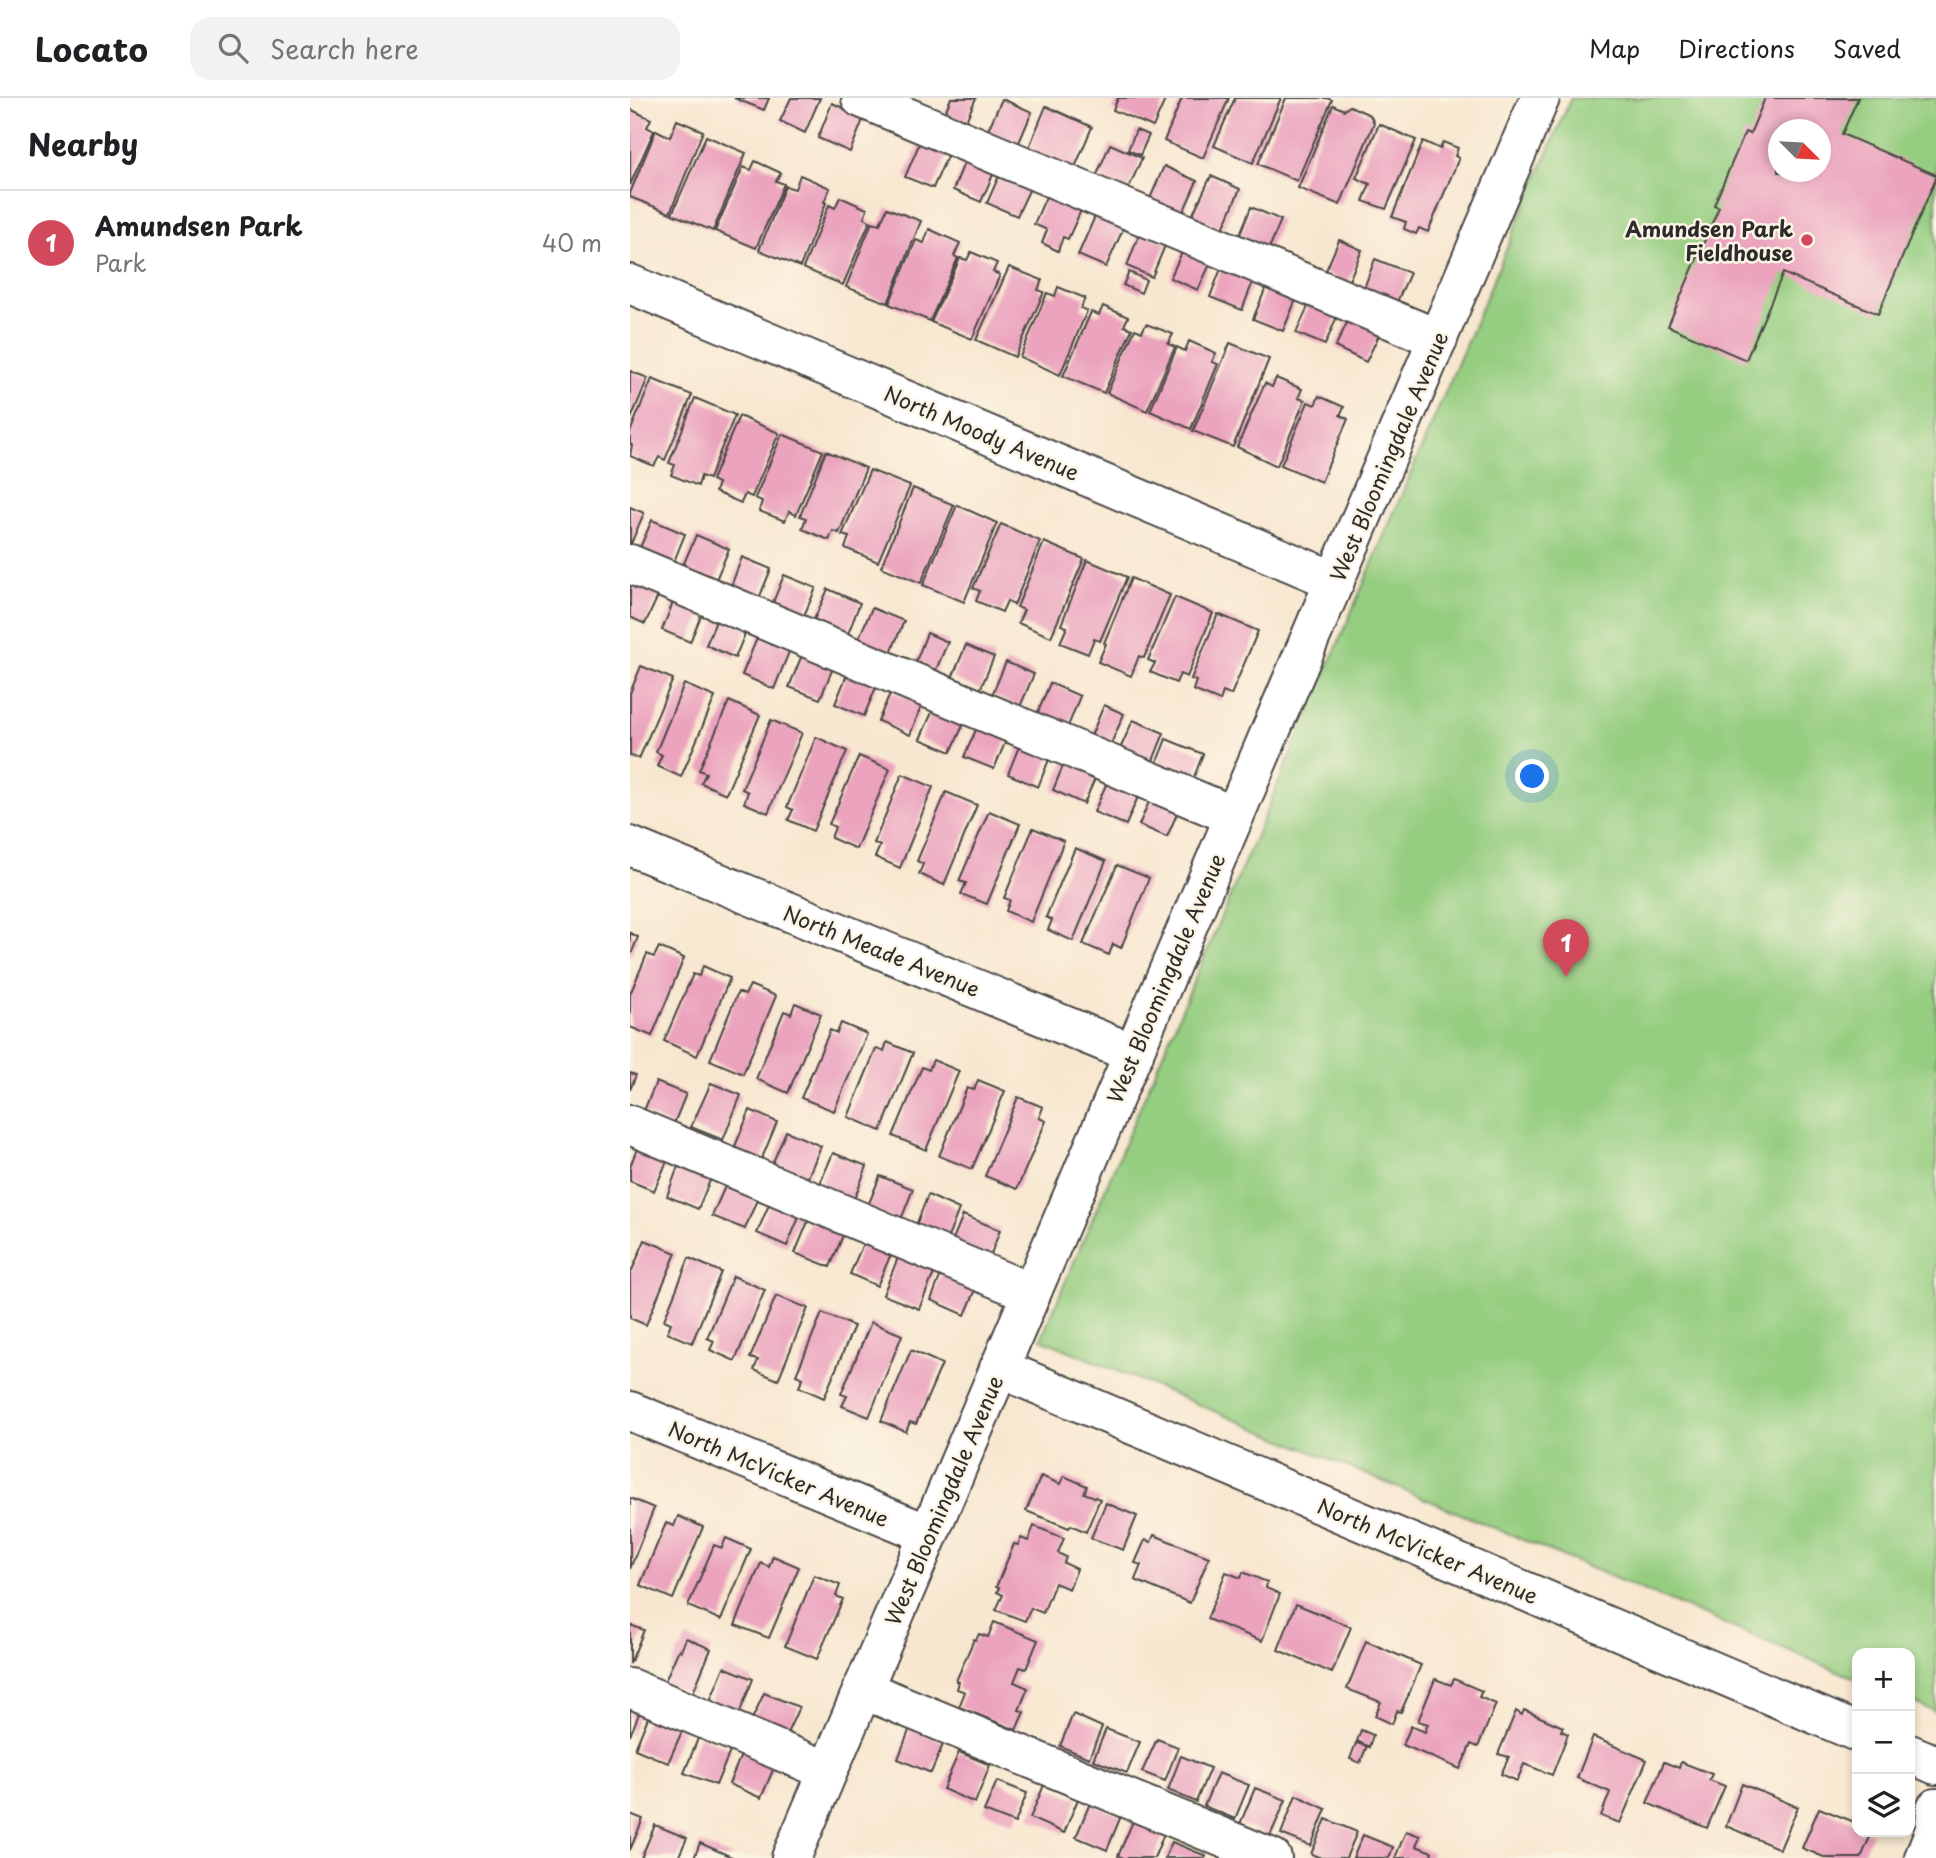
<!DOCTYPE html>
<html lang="en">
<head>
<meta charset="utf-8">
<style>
  body { margin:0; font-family:"Playpen Sans",sans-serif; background:#f2f2f2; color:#202124 }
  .controls { position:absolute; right:21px; bottom:21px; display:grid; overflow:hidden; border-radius:14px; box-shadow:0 4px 10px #0003 }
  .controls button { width:63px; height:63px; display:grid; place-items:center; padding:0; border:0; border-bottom:2px solid #e0e0e0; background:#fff; color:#202124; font:35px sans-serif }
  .compass { position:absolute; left:1138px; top:21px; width:63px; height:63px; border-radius:50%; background:#fff; box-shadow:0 4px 10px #0003; rotate:114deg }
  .you { position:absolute; left:903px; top:679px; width:24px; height:24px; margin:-18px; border:5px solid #fff; border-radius:50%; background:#1a73e8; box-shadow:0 0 0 10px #1a73e833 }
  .badge { display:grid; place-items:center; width:46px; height:46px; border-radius:50%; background:#d1495b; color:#fff; font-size:23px; font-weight:700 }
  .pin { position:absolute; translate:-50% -58px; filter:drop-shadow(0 2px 4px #0008) }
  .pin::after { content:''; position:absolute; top:37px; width:24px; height:21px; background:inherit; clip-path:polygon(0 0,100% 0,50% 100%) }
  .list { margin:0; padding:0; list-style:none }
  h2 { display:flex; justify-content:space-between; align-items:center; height:91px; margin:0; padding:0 28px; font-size:30px }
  h2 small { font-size:23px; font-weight:400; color:#757577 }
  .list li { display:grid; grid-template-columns:46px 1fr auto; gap:21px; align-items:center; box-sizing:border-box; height:105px; padding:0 28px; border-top:2px solid #e0e0e0 }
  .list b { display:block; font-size:26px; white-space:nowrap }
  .list p { margin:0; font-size:23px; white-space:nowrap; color:#757577 }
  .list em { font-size:23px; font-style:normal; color:#757577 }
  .icon { flex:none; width:38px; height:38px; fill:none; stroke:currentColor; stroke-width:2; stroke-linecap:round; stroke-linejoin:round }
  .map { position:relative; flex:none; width:1306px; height:1760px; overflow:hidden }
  header { display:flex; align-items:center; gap:42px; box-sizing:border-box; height:98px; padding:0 35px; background:#fff; border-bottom:2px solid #e0e0e0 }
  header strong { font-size:33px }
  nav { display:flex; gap:38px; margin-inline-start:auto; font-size:24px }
  .search { width:490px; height:63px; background:#f2f2f2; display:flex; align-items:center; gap:18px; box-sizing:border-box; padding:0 24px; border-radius:21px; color:#757577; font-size:26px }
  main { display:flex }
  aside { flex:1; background:#fff }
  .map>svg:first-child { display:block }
  .park { fill:#96ce81; stroke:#607c56; stroke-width:2; fill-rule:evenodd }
  .building { fill:#eba3be; fill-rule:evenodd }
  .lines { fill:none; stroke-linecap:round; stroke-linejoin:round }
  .minor-casing { stroke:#4a4744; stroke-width:42 }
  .minor { stroke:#fff; stroke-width:38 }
  .poi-dot { fill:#d1495b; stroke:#fcf5e5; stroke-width:2.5 }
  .labels { text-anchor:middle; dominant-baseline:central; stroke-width:5; stroke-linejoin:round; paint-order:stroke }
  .poi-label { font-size:21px; font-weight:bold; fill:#2b2b2b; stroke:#fcf5e5; text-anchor:end }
  .street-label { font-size:21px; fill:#2b2b2b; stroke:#fcf5e5 }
</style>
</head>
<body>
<header>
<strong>Locato</strong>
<div class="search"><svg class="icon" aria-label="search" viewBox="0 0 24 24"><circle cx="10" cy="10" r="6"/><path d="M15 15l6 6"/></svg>Search here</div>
<nav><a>Map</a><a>Directions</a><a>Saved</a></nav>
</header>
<main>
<aside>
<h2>Nearby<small></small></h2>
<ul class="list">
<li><span class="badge">1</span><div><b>Amundsen Park</b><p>Park</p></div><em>40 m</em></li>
</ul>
</aside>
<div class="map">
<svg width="1306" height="1760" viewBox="0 0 1306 1760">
  <rect width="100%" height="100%" fill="#fcf5e5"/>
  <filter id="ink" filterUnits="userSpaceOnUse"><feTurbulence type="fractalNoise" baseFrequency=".0143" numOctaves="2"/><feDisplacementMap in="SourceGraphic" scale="14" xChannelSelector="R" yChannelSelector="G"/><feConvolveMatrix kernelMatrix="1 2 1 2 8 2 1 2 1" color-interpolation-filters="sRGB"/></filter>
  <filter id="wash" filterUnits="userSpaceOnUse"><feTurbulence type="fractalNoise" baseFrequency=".00686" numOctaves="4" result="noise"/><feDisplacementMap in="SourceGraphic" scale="28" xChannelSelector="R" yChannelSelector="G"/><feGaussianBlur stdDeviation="1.57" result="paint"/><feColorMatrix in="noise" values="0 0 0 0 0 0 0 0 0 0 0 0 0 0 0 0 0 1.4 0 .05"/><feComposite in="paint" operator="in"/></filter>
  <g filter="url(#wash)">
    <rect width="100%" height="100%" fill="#f8e7d0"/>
    <path class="park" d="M941,0H1306V1614L1280,1603V1555H1227V1581L411,1241ZM1148,32H1190V74H1148Z"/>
    <g id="blocks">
      <g class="building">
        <polygon points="104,0 139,0 134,12"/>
        <polygon points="161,0 190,0 175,35 150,23"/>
        <polygon points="321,0 346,0 335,25 315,14"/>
        <polygon points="488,0 536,0 523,29 483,12"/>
        <polygon points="552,0 599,0 573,60 534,43"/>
        <polygon points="605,0 651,0 623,65 584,48"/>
        <polygon points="656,0 697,0 702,2 667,83 628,66"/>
        <path d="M1135,0H1228L1212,36L1306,77V80L1248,216L1153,175L1116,262L1038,228L1089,109L1084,107L1115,34L1120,36ZM1148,32H1190V74H1148Z"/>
        <polygon points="372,1 402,14 388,47 357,34"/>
        <polygon points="202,5 234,19 220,54 188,40"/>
        <polygon points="703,7 714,12 720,8 740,17 744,25 710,107 668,90"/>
        <polygon points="416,8 462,29 443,74 397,54"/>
        <polygon points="0,11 21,21 17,29 24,33 0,87"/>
        <polygon points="47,22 73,33 40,115 0,99 0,95 26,32 40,39"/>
        <polygon points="749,26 786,42 756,111 733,103 740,86 726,80"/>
        <polygon points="506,32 519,37 510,57 498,52"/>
        <polygon points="76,38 116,55 83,133 42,116"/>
        <polygon points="793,43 810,51 813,44 828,50 825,58 829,60 798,134 789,130 786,136 774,131 776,124 762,119"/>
        <polygon points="290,44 318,56 303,90 275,79"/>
        <polygon points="480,46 512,60 498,92 466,79"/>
        <polygon points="336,60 365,72 351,104 323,92"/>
        <polygon points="125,63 151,75 146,83 154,86 126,150 85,133 113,69 121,72"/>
        <polygon points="534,68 567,83 552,117 519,103"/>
        <polygon points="372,71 402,86 387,118 357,105"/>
        <polygon points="170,77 200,90 194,104 196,105 170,169 129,152 155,88 165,91"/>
        <polygon points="581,78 610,91 593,131 562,118"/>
        <polygon points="418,94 452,110 438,141 433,139 428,153 412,145 417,132 404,126"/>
        <polygon points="210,99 237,111 234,120 240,123 213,187 173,170 199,107 205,110"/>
        <polygon points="621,109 651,122 638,153 608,141"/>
        <polygon points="257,110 291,123 258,205 216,189 242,124 250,126"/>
        <polygon points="466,116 495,127 476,169 448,157"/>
        <polygon points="299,131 330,145 324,158 328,160 300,223 259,206 286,142 294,145"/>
        <polygon points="510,134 536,145 522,179 497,168"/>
        <polygon points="709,142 732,152 718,185 695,175"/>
        <polygon points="554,150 582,162 568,192 540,180"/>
        <polygon points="341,154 367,165 363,174 370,177 342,241 301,224 330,160 337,162"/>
        <polygon points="745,161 780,175 766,206 733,193"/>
        <polygon points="592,168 624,181 612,212 580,199"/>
        <polygon points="379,169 412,182 408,192 414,194 385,259 346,242"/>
        <polygon points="499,174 516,182 511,195 493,187"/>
        <polygon points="637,187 667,199 653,233 623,221"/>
        <polygon points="428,189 455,200 451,210 457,213 430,277 390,259 417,195 425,198"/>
        <polygon points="680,204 708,216 695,247 666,235"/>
        <polygon points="473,208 498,219 494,228 502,231 474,295 433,278 461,214 469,217"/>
        <polygon points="720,219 751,233 736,264 705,249"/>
        <polygon points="516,226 543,236 538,246 545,249 517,313 477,295 505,231 512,234"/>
        <polygon points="559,243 586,255 582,264 588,266 561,331 520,313 547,249 555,253"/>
        <polygon points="600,245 639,261 603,349 563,333"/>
        <polygon points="0,273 18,280 0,323"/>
        <polygon points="646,280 672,291 668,300 675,302 647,368 607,349 635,285 642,289"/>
        <polygon points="22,281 62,297 35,362 29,359 24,368 0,358 2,347 0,346 0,334"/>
        <polygon points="689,298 714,309 710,317 718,321 691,384 651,367 678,304 685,307"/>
        <polygon points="65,300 105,317 79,381 71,378 68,388 41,377 45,367 39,365"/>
        <polygon points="109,318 149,335 122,399 115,396 111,405 85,394 88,385 82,382"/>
        <polygon points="152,336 193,353 166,417 159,413 155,423 129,413 132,403 125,400"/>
        <polygon points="196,353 236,370 209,435 203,433 199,442 172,431 176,420 170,418"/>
        <polygon points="240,372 280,388 248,464 215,450 219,439 212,437"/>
        <polygon points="283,390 324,407 291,485 251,469"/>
        <polygon points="327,407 367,425 334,504 293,487"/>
        <polygon points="0,409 14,415 0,448"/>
        <polygon points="22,422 55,436 43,466 9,452"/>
        <polygon points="371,426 410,443 384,507 377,503 372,514 346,503 350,493 343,490"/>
        <polygon points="66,437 99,451 85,484 52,470"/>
        <polygon points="414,444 454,461 421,539 388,525 394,512 387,509"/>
        <polygon points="112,459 141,471 128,503 100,491"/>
        <polygon points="457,462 497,479 470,543 464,541 458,556 430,545 437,529 431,527"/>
        <polygon points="154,477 186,490 173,520 142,507"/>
        <polygon points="501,480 540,497 514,560 509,558 501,578 468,564 476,546 474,545"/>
        <polygon points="0,484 29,496 15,526 0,519"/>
        <polygon points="198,491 230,505 216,541 182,526"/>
        <polygon points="545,499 583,515 557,579 550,576 546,585 520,574 525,565 518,562"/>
        <polygon points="44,502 73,513 60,544 32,532"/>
        <polygon points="242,510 274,523 260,557 227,544"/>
        <polygon points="588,516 628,533 601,597 593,594 590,603 563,592 566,583 561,581"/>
        <polygon points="88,518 117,531 105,560 76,547"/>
        <polygon points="129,535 161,549 144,591 112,577"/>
        <polygon points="297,535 318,544 305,574 285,566"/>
        <polygon points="336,547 364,559 350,592 322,580"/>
        <polygon points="172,557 203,570 190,601 159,589"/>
        <polygon points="376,564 404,576 390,609 362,597"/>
        <polygon points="11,568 43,581 9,661 0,657 0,595"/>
        <polygon points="218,574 247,587 234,618 205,606"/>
        <polygon points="420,585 450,598 437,631 406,619"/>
        <polygon points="54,586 85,599 51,679 27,668 32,657 26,654"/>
        <polygon points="261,593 292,606 280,637 248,623"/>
        <polygon points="99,603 130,617 96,696 71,685 76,675 69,672"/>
        <polygon points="474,607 494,616 481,646 461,638"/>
        <polygon points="304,610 335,623 321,654 290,641"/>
        <polygon points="141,622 172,635 138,715 114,705 118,694 112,691"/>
        <polygon points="503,622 534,635 522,665 490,651"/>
        <polygon points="348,627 377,640 364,671 334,659"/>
        <polygon points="186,639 217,653 183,733 158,722 163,712 157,709"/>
        <polygon points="536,641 573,656 562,684 525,669"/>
        <polygon points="390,646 420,659 408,689 378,676"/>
        <polygon points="229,658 260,671 226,751 201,740 205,729 199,726"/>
        <polygon points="435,663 467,676 454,706 423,692"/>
        <polygon points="272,676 303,689 270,770 245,759 250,748 244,745"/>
        <polygon points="478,682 510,694 496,727 464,714"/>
        <polygon points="316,694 347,707 314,787 289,776 293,766 287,763"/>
        <polygon points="521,699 549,711 537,739 509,727"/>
        <polygon points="359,713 390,726 357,806 331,796 336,785 329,783"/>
        <polygon points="403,730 434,743 401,824 376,813 380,802 374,800"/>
        <polygon points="445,750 476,763 443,843 418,832 422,822 416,819"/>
        <polygon points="487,767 519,780 491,850 483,846 479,857 453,846"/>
        <polygon points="0,835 8,839 0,859"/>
        <polygon points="29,849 54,860 22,938 0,929 0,896 17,856 24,859"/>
        <polygon points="73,868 100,880 67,958 34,943 63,876 69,878"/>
        <polygon points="120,887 146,898 113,976 80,962 108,894 115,897"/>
        <polygon points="165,905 191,916 158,995 126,981 154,913 161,916"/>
        <polygon points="211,925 237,936 204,1013 171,1000 200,932 207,935"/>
        <polygon points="257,944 283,955 251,1033 218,1019 246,951 254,953"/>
        <polygon points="303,962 329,973 296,1052 263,1038 292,969 299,972"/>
        <polygon points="0,975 6,977 0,992"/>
        <polygon points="348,982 375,993 342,1071 309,1058 337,990 344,992"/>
        <polygon points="26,984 56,996 43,1028 13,1015"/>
        <polygon points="81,985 111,997 93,1042 61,1029"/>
        <polygon points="388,999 413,1009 409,1020 416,1023 387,1091 355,1078"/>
        <polygon points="120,1012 147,1024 130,1065 103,1053"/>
        <polygon points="156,1033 191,1048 176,1084 141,1069"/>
        <polygon points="8,1048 38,1061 24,1093 0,1083 0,1069"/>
        <polygon points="203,1055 237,1068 223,1104 188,1090"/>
        <polygon points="49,1066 81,1080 68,1111 37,1098"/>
        <polygon points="250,1078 283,1091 270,1124 237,1110"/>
        <polygon points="96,1086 128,1099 115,1131 82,1118"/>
        <polygon points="298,1097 329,1111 317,1142 285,1130"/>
        <polygon points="140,1104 170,1117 157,1148 127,1135"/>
        <polygon points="333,1117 370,1132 359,1161 321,1146"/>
        <polygon points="179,1121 214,1135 200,1169 165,1155"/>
        <polygon points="15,1142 46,1155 16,1227 0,1220 0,1177"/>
        <polygon points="234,1143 262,1154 247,1188 220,1176"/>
        <polygon points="271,1152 307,1168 289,1211 253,1197"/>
        <polygon points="59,1160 91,1174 62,1245 37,1235 41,1225 34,1222"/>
        <polygon points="312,1174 347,1189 335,1217 301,1202"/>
        <polygon points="103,1178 135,1192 105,1263 80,1252 84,1243 77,1240"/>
        <polygon points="146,1198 178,1210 148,1282 124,1272 128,1262 120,1260"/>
        <polygon points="192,1215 224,1228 194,1300 169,1289 173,1280 166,1277"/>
        <polygon points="241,1224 272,1237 239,1319 212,1308 217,1298 211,1296"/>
        <polygon points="281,1252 312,1266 286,1326 280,1324 276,1334 251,1323"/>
        <polygon points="411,1378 430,1386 434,1378 457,1388 454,1395 470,1401 456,1434 441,1427 439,1430 396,1413"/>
        <polygon points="0,1400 24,1410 0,1471"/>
        <polygon points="476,1405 507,1418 493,1452 461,1440"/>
        <polygon points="48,1418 73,1429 43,1501 10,1487 36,1425 44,1428"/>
        <polygon points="404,1428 434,1440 428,1455 436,1459 434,1465 447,1471 439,1491 425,1485 413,1515 401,1510 395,1523 366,1512 373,1497 367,1494 369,1490 366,1489 384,1446 388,1447 391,1440 398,1443"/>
        <polygon points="524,1437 579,1459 560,1505 505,1482 511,1467 505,1465 515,1442 521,1444"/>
        <polygon points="96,1440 121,1451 91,1522 58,1508 84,1447 92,1450"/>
        <polygon points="143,1458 169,1469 139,1540 105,1527 131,1465 139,1469"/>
        <polygon points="596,1474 611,1480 613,1474 637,1484 636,1490 650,1496 632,1543 577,1521"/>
        <polygon points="184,1477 210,1487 206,1498 213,1501 187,1561 155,1548"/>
        <polygon points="666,1506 721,1529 702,1575 648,1552"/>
        <polygon points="364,1524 408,1542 396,1571 390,1569 384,1584 398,1590 389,1612 394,1614 386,1632 329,1609 335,1594 327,1591 329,1584 326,1583 344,1541 346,1542 349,1536 358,1539"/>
        <polygon points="0,1527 14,1532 0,1566"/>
        <polygon points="56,1540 81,1551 62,1597 34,1585 49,1551 51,1553"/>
        <polygon points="736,1543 791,1567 771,1614 767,1613 762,1626 745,1618 751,1604 717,1591"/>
        <polygon points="94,1569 123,1581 109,1616 80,1603"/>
        <polygon points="805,1581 821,1587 824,1581 852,1593 849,1599 866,1606 848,1649 841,1646 830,1671 773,1647 781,1628 795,1634 798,1626 788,1623"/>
        <polygon points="134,1595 169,1609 155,1640 120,1626"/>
        <polygon points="0,1609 10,1613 0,1638"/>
        <polygon points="894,1612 933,1629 931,1633 938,1636 922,1677 894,1666 887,1683 871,1676 879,1659 868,1656 886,1613 892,1617"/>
        <polygon points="443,1616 472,1629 459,1660 430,1648"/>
        <polygon points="19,1617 53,1631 38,1665 5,1651"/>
        <polygon points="280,1630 314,1644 301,1675 268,1661"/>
        <polygon points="476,1631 510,1644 497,1675 463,1662"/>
        <polygon points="731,1632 743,1637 739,1649 727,1643"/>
        <polygon points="69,1638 101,1651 86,1687 54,1675"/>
        <polygon points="963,1639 1017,1662 990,1725 971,1718 980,1694 947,1680"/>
        <polygon points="527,1641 548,1649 535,1683 512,1674"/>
        <polygon points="726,1645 737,1648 730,1665 720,1661"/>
        <polygon points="113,1652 146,1665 131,1700 99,1686"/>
        <polygon points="329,1654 360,1667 345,1705 313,1691"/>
        <polygon points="551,1658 580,1670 566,1704 538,1692"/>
        <polygon points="1034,1664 1049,1670 1051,1664 1082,1676 1079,1682 1095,1688 1077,1730 1017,1705"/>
        <polygon points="588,1675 619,1687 605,1721 574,1708"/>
        <polygon points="367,1683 397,1695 385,1725 354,1713"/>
        <polygon points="1112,1686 1168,1709 1150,1751 1096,1728"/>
        <polygon points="414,1687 448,1701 434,1735 400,1720"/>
        <polygon points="625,1690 656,1702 640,1738 610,1726"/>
        <polygon points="666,1697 696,1711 681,1748 651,1736"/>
        <polygon points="460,1705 491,1718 477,1752 446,1739"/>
        <polygon points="1189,1710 1227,1725 1227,1734 1242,1734 1231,1760 1196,1760 1172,1750"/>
        <polygon points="0,1716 13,1721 0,1752"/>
        <polygon points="696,1721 727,1734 716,1760 691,1760 681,1756"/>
        <polygon points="503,1723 534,1736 524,1760 494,1760 488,1758"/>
        <polygon points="25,1727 57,1740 48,1760 11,1760"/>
        <polygon points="776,1733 790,1738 786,1748 802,1754 800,1760 765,1760"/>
        <polygon points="733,1737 763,1749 759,1760 723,1760"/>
        <polygon points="542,1744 576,1758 575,1760 535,1760"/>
        <polygon points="70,1745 104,1760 64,1760"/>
      </g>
    </g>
  </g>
  <g filter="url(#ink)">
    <use href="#blocks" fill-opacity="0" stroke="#4a4744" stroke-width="2"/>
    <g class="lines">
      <g class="minor-casing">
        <g id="minor">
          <polyline points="231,0 808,241"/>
          <polyline points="0,186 705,483"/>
          <polyline points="0,466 604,718"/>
          <polyline points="0,748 504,956"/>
          <polyline points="0,1027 401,1195"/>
          <polyline points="369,1270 1227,1634"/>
          <polyline points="0,1313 298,1436"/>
          <polyline points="0,1590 198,1673"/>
          <polyline points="232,1591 642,1760"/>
          <polyline points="1280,1656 1306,1667"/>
          <polyline points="161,1760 910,0"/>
          <polyline points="1294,1760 1305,1731 1306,1710"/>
        </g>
      </g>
      <use href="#minor" class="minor"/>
    </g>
  </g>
  <circle class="poi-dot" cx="1177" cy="142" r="7"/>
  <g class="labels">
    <g class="poi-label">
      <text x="1163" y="130">Amundsen Park<tspan x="1163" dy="24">Fieldhouse</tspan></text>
    </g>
    <g class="street-label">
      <text transform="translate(352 334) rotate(23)">North Moody Avenue</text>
      <text transform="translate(758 358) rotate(-67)">West Bloomingdale Avenue</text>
      <text transform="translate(252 852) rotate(22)">North Meade Avenue</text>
      <text transform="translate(535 880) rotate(-67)">West Bloomingdale Avenue</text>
      <text transform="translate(149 1375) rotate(23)">North McVicker Avenue</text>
      <text transform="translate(313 1402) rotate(-67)">West Bloomingdale Avenue</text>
      <text transform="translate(798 1452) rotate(23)">North McVicker Avenue</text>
    </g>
  </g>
</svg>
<div class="controls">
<button>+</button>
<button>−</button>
<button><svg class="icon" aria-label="layers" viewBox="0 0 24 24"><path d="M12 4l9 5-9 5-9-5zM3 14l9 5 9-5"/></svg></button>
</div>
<svg class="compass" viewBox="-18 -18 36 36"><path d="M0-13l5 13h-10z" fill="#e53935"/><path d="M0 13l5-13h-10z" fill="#757577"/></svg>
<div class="you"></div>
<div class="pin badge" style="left:936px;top:879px">1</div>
</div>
</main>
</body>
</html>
